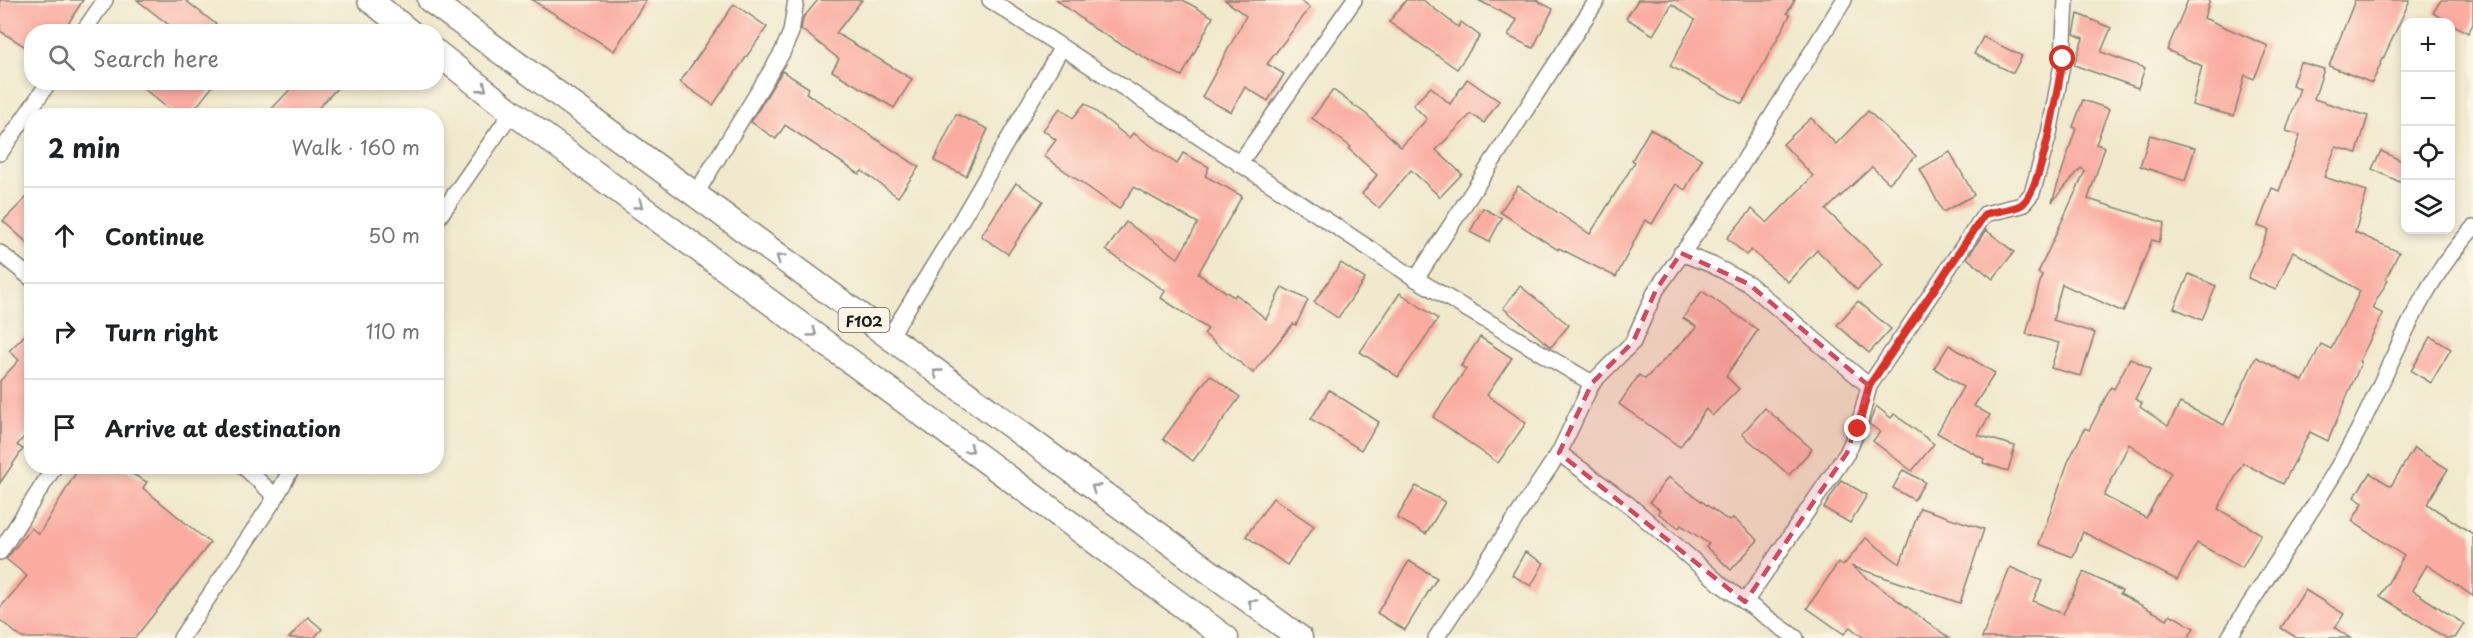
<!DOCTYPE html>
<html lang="en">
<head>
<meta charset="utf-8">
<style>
  body { margin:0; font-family:"Playpen Sans",sans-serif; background:#f2f2f2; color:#202124 }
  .controls { position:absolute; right:18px; top:18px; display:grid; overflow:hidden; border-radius:12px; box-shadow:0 3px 9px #0003 }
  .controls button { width:54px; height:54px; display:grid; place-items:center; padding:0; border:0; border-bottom:2px solid #e0e0e0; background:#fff; color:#202124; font:30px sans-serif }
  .stop { position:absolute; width:18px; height:18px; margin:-14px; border:4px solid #d93025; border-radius:50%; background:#fff }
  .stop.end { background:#d93025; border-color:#fff; box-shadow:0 2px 6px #0008 }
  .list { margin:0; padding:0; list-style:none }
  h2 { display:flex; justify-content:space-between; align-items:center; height:78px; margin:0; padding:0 24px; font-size:26px }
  h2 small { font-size:20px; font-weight:400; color:#757577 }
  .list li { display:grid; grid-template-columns:39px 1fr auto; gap:18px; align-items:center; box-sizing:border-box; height:96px; padding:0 24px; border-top:2px solid #e0e0e0 }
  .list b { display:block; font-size:22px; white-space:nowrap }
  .list em { font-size:20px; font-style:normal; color:#757577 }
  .icon { flex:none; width:33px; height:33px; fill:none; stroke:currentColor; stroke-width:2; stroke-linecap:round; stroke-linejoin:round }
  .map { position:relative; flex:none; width:2473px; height:638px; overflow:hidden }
  .search { position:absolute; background:#fff; box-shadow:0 3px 9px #0003; left:24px; top:24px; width:420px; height:66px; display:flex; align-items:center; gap:15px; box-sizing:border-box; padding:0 21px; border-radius:24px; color:#757577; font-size:22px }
  .panel { position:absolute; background:#fff; box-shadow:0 3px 9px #0003; left:24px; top:108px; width:420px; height:366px; border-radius:24px }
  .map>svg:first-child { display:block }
  .building { fill:#faaca1; fill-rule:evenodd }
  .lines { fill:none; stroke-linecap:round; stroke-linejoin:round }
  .street-casing { stroke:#868274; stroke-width:18 }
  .primary-casing { stroke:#868274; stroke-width:27 }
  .street { stroke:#fff; stroke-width:15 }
  .primary { stroke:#fff; stroke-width:24 }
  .oneway { stroke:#999 }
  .route { stroke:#d93025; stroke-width:8 }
  .marked { fill:#d1495b; fill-opacity:0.2; stroke:#d1495b; stroke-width:4.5; stroke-dasharray:12 8; stroke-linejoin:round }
  .labels { text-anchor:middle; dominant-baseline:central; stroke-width:4.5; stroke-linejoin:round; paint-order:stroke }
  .shield { fill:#fcf5e5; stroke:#5f5d58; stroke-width:1.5 }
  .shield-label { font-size:15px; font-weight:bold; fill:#1c1c1c }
</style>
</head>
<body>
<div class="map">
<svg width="2473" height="638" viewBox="0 0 2473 638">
  <rect width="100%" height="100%" fill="#fcf5e5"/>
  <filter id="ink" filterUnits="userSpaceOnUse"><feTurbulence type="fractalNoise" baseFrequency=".0167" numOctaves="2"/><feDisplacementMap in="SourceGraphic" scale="12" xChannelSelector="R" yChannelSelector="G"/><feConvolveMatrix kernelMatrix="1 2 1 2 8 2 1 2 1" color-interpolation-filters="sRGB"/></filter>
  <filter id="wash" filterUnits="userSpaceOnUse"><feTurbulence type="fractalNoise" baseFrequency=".008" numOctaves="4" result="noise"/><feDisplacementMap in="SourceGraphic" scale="24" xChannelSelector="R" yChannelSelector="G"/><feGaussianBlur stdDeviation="1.35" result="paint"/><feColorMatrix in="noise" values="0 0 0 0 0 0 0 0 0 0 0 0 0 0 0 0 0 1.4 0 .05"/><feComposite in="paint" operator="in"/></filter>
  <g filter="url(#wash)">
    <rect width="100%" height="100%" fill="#f0e9cd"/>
    <g id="blocks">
      <g class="building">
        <polygon points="0,0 83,0 63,32 32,32 32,51 0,31"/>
        <polygon points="137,0 185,0 226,32 178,32"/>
        <polygon points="532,0 646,0 614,51"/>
        <polygon points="818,0 862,0 836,33 912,79 894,108 832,71 839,59 801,29 803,18"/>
        <polygon points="1057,0 1183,0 1213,17 1182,76 1147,59 1095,29"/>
        <polygon points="1225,0 1299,0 1310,8 1267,64 1284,74 1268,101 1245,87 1231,112 1202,97 1246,16"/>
        <polygon points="1406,0 1423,0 1458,27 1461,22 1480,36 1457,69 1389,22"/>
        <polygon points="1478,0 1536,0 1553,9 1533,48 1508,36 1517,20"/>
        <polygon points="1638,0 1795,0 1787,13 1790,15 1742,104 1670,66 1695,20 1672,4 1653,35 1626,18"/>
        <polygon points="2188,0 2210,0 2204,18 2268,46 2254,79 2245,75 2234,116 2192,105 2202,66 2167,50"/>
        <polygon points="2355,0 2410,0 2372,83 2329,66"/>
        <polygon points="2441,0 2473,0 2473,24 2468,33 2433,13"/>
        <polygon points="734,4 767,27 713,105 680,82"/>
        <polygon points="2078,14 2111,28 2101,52 2145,68 2138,88 2074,65 2083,38 2074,34"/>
        <polygon points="1983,37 2022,56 2013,73 1974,54"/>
        <path d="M2300,62L2324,69L2314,99L2368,116L2357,153L2336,147L2324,177L2367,191L2355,232L2399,252L2386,279L2388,280L2372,308L2383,314L2359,362L2361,363L2328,441L2310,432L2283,484L2243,463L2218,509L2261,534L2242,568L2197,543L2177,580L2083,532L2073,557L2039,544L2068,462L2085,428L2089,430L2111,387L2114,389L2130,358L2151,369L2135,399L2142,403L2140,407L2168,426L2180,403L2224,425L2256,357L2303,381L2321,344L2331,349L2360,291L2293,251L2276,290L2248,278L2269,230L2258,226L2272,188L2279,191L2300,135L2286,131L2300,88L2292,85ZM2129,444L2171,473L2146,518L2104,496Z"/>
        <polygon points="782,71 809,88 806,93 919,167 898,197 862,171 859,174 785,125 776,139 751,122"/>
        <polygon points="1467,79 1499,101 1484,123 1471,114 1436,150 1462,174 1440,197 1411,170 1379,208 1362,194 1377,175 1349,149 1351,147 1312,118 1333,90 1366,114 1401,147 1427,119 1413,105 1431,87 1450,104"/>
        <polygon points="136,82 216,82 189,116 177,116"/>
        <polygon points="297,82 343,82 311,116 265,116"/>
        <polygon points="2083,100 2109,109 2096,144 2105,147 2088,199 2165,223 2159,242 2152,240 2123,312 2062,284 2053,320 2095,333 2081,376 2051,368 2059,343 2026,334 2042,275 2038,273 2085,171 2081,168 2052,202 2076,128 2073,127"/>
        <polygon points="1085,103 1129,138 1133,133 1177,164 1183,153 1209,167 1205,176 1242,196 1198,274 1234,297 1236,294 1266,319 1282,287 1308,300 1296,325 1293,324 1253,373 1204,334 1208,329 1161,298 1165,291 1106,250 1126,222 1178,258 1198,223 1134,187 1119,209 1044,156 1056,140 1043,130 1060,108 1073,118"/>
        <polygon points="1868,111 1916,156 1889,183 1872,167 1826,210 1883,264 1857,290 1817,250 1788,282 1751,250 1746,255 1727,238 1752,209 1767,223 1813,176 1783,144 1811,118 1836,144"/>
        <polygon points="956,114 988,129 966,176 934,161"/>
        <polygon points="1650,129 1702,159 1685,190 1676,184 1652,224 1645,220 1616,277 1559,248 1558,250 1500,212 1518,186 1590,234 1635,162 1632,160"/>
        <polygon points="2150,135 2195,148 2185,181 2140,166"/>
        <polygon points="2381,151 2406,163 2406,185 2372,169"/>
        <polygon points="1950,152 1974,195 1943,212 1920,169"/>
        <polygon points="1016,183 1043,201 1008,254 981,236"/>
        <polygon points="32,192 32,247 3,221"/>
        <polygon points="1483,208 1502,218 1489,242 1470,232"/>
        <polygon points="1986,230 2014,252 1993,279 1967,258"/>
        <polygon points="1341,263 1365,279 1338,318 1314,302"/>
        <polygon points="2189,274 2216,286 2202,320 2174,308"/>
        <polygon points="1520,286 1569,325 1551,347 1503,308"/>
        <polygon points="1702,291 1758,330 1726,376 1739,389 1712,416 1706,409 1680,447 1619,404 1639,375 1645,379 1697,327 1683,318"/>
        <polygon points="1400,293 1438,319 1398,377 1360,352"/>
        <polygon points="1858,301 1891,329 1869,353 1837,325"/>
        <polygon points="32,328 32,428 17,445 23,449 0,483 0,381 19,360 9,351"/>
        <polygon points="1480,337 1512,358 1487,395 1526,423 1498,463 1433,417 1466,369 1461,366"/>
        <polygon points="2431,337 2451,349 2431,383 2411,371"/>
        <polygon points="1949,345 1995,373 1974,406 1990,415 1978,435 2015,446 2008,471 1983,463 1984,459 1937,433 1963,387 1934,368"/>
        <polygon points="1210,375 1240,397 1193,461 1163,439"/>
        <polygon points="1329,390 1379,422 1361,450 1311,419"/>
        <polygon points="1876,406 1891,418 1894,414 1934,444 1912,471 1873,441 1880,432 1869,424"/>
        <polygon points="1765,408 1812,449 1789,475 1742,434"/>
        <polygon points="2414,448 2448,469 2427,504 2473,534 2473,596 2427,565 2412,590 2464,624 2455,638 2446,638 2380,596 2404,556 2352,521 2363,503 2354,497 2370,473 2391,486"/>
        <polygon points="80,466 118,466 147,482 143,488 210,543 135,638 22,638 0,620 0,608 27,576 6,559 31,528 39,534"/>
        <polygon points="1903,470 1925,482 1914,500 1893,488"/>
        <polygon points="1668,477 1729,521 1733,518 1758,540 1731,570 1706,547 1709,544 1681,525 1679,528 1658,513 1660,510 1650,502"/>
        <polygon points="1841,480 1867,495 1850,523 1824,508"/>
        <polygon points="1416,486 1445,502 1426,534 1397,518"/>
        <polygon points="1273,498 1314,526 1287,565 1246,536"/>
        <polygon points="1920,508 1984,529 1960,603 1851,566 1949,638 1864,638 1850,627 1844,634 1807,608 1838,563 1843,566 1866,538 1900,564"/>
        <polygon points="1525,552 1544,563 1531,586 1512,575"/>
        <polygon points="1409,561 1437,578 1405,630 1377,613"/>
        <polygon points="2010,567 2042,581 2033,601 2063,614 2084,572 2122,591 2120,594 2167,619 2170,614 2194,628 2188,638 1982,638"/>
        <polygon points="2305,590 2344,614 2335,628 2350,638 2297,638 2281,628"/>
        <polygon points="308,617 322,629 314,638 289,638"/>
      </g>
    </g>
  </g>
  <g filter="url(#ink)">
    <use href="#blocks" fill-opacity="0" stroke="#868274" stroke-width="1.5"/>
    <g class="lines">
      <g class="street-casing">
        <g id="street">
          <polyline points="990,0 1416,279 1592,383"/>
          <polyline points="83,32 105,0"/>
          <polyline points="0,153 49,82"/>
          <polyline points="1239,164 1354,0"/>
          <polyline points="695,195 782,53 791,32 796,0"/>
          <polyline points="436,221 512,112"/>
          <polyline points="0,253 32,279"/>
          <polyline points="1681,253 1712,265 1749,284 1869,386"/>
          <polyline points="1416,279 1597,0"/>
          <polyline points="889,338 952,236 1062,47"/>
          <polyline points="1559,453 1628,504 1723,586 1796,638"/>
          <polyline points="243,466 276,497"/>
          <polyline points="0,552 55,466"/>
          <polyline points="1745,602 1847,453 1858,429 1869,386 1985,214 2022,205 2032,193 2049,134 2063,59 2066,0"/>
          <polyline points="181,638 276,497 293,466"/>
          <polyline points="1436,638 1559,453 1592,383 1633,342 1656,290 1716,206 1844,0"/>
          <path d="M2229,638C2271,567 2321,502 2359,429C2396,356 2417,290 2473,228"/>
        </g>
      </g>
      <g class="primary-casing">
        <g id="primary">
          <polyline points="370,0 410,32"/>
          <polyline points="430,0 1300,638"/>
          <polyline points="436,52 512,112 1226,638"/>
        </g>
      </g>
      <use href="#street" class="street"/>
      <use href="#primary" class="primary"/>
    </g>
    <defs><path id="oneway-chevron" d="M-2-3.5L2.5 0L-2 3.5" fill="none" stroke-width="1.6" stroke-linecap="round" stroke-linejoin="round" transform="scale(1.5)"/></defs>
    <g class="oneway">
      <use href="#oneway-chevron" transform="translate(483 88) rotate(38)"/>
      <use href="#oneway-chevron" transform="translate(639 205) rotate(36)"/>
      <use href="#oneway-chevron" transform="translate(780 258) rotate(-144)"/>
      <use href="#oneway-chevron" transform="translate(813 333) rotate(36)"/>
      <use href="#oneway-chevron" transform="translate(937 373) rotate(-144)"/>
      <use href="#oneway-chevron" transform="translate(970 449) rotate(36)"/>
      <use href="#oneway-chevron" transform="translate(1095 488) rotate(-144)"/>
      <use href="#oneway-chevron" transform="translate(1252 603) rotate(-144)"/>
    </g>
  </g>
  <g class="lines" filter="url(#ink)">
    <path class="route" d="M1858,429L1869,386L1985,214C1996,211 2012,210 2021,205C2042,193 2058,85 2063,59"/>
  </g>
  <path class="marked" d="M1681,253L1749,284L1869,386L1847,453L1745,602L1559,453L1592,383L1633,342L1656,290Z"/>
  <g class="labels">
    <rect class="shield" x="838.5" y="308" width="51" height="24" rx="4.5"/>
    <g class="shield-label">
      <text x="864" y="320">F102</text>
    </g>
  </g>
</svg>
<div class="controls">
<button>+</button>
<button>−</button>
<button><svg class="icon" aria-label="locate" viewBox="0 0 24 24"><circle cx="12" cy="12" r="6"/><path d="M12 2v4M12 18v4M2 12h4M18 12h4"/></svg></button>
<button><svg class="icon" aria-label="layers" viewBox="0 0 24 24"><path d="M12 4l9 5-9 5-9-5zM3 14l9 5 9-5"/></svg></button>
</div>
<div class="stop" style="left:2063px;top:59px"></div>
<div class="stop end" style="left:1858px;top:429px"></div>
<div class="search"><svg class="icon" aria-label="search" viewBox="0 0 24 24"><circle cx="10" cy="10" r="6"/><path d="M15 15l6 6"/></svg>Search here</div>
<section class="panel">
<h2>2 min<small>Walk · 160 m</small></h2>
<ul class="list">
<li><svg class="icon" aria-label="ahead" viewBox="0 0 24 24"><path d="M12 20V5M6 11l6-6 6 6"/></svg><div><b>Continue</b></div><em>50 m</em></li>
<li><svg class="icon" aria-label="right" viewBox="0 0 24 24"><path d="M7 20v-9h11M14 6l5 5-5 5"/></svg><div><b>Turn right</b></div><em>110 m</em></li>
<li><svg class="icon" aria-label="arrive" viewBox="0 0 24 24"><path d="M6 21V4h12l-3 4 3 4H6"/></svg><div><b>Arrive at destination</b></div></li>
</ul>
</section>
</div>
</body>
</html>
